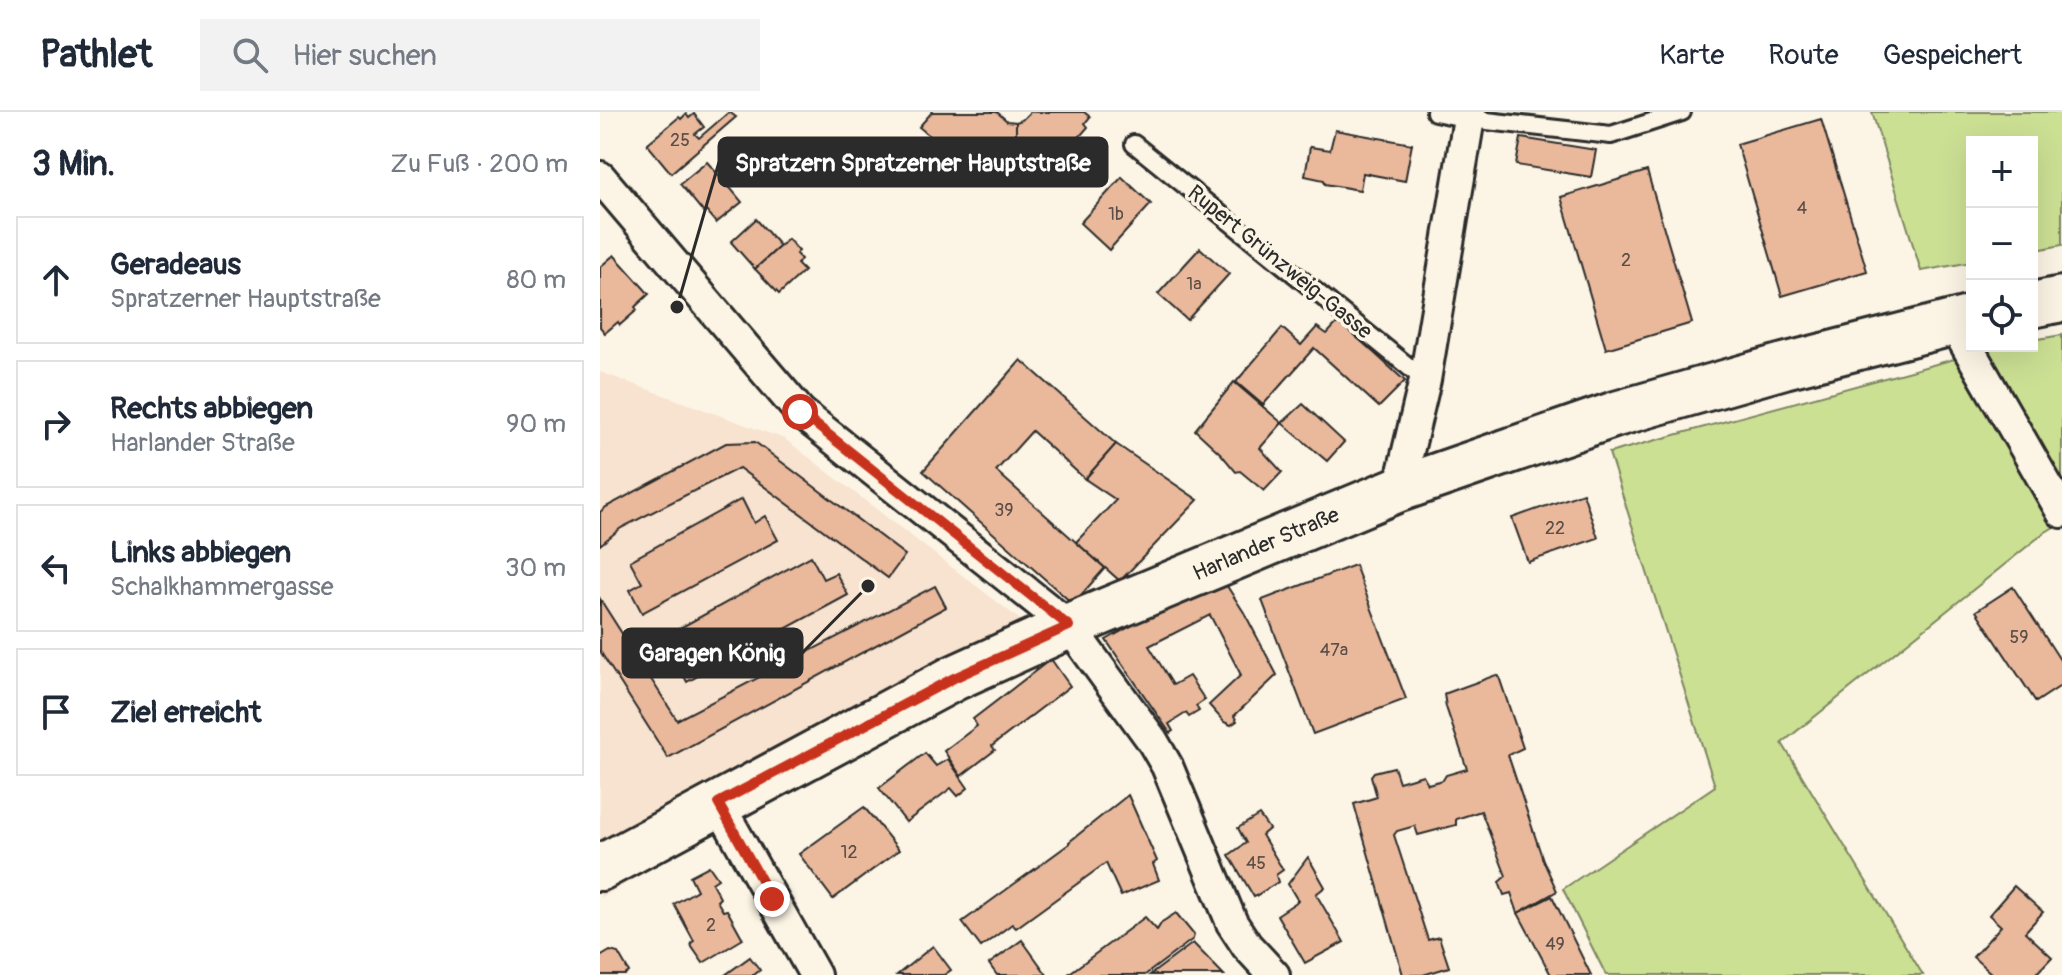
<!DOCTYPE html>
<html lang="de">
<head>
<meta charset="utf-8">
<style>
  body { margin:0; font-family:Pangolin,sans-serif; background:#f2f2f3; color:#1f2937 }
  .controls { position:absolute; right:24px; top:24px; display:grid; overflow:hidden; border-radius:0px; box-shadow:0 8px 32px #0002 }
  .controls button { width:72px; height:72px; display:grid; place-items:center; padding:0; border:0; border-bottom:2px solid #e0e1e3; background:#fff; color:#1f2937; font:40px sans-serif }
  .stop { position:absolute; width:24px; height:24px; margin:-18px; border:6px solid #c8321e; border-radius:50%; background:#fff }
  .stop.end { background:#c8321e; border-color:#fff; box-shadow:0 2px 8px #0008 }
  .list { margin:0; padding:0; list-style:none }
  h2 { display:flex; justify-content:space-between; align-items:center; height:104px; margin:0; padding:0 32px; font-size:34px }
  h2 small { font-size:26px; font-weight:400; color:#747a83 }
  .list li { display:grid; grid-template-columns:52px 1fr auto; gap:24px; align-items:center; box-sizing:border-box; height:128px; margin:0 16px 16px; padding:0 16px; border:2px solid #e0e1e3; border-radius:0px }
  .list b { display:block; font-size:30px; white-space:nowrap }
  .list p { margin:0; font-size:26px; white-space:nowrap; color:#747a83 }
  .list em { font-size:26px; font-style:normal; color:#747a83 }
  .icon { flex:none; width:44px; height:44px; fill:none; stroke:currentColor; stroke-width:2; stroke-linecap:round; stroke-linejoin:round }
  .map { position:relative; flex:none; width:1462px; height:863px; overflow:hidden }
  header { display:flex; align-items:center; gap:48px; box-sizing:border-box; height:112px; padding:0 40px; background:#fff; border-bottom:2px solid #e0e1e3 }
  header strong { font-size:38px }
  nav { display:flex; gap:44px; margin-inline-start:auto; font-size:28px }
  .search { width:560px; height:72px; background:#f2f2f3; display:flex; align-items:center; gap:20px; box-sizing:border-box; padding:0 28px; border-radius:0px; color:#747a83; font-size:30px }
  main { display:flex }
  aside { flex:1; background:#fff }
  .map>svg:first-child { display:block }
  .built { fill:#f7e3cf }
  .green { fill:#cce094; stroke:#7c8660; stroke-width:2 }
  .building { fill:#eab99c; stroke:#2b2b2b; stroke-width:2 }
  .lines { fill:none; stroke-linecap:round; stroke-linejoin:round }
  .lane-casing { stroke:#2b2b2b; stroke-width:22 }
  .street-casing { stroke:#2b2b2b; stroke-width:36 }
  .secondary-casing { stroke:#2b2b2b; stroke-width:50 }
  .lane { stroke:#fcf5e5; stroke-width:16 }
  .street { stroke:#fcf5e5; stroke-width:30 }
  .secondary { stroke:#fcf5e5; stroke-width:44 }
  .route { stroke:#c8321e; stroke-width:10 }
  .labels { text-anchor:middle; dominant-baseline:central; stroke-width:7; stroke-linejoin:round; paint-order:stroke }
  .number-label { font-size:18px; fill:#5b4e47 }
  .street-label { font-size:22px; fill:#2b2b2b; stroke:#fcf5e5 }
  .leader { fill:none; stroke:#2b2b2b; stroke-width:3 }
  .callout-dot { fill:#2b2b2b; stroke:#fcf5e5; stroke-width:3 }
  .callout { fill:#2b2b2b; stroke:#2b2b2b; stroke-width:3 }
  .callout-label { font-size:24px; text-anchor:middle; font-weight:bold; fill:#fff }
</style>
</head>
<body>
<header>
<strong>Pathlet</strong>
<div class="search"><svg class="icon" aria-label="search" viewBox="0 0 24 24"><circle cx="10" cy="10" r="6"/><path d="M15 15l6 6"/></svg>Hier suchen</div>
<nav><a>Karte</a><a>Route</a><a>Gespeichert</a></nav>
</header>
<main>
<aside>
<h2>3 Min.<small>Zu Fuß · 200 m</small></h2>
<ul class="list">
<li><svg class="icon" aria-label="ahead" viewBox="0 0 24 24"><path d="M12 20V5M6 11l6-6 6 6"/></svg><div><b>Geradeaus</b><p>Spratzerner Hauptstraße</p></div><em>80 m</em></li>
<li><svg class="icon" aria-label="right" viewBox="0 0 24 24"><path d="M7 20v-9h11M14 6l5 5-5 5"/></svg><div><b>Rechts abbiegen</b><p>Harlander Straße</p></div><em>90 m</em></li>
<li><svg class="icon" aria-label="left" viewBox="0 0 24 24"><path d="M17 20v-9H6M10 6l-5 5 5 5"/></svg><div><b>Links abbiegen</b><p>Schalkhammergasse</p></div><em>30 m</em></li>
<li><svg class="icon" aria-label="arrive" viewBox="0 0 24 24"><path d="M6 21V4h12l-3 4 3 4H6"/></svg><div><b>Ziel erreicht</b></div></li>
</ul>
</aside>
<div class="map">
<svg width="1462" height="863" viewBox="0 0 1462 863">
  <rect width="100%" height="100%" fill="#fcf5e5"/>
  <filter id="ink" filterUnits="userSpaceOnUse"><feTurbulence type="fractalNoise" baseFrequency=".0125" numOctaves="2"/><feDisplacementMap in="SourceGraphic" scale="16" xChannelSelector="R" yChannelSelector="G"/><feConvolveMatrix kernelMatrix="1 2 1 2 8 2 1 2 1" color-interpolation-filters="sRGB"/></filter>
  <g filter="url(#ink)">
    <polygon class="built" points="0,260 185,327 453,533 0,786"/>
    <g class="green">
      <polygon points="1272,0 1462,0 1462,133 1432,139 1432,30 1372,30 1372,150 1321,159"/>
      <polygon points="1462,223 1462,410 1444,421 1182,631 1323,863 1006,863 963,777 1115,674 1009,341 1402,234 1432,234 1432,228"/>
    </g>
    <g class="building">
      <polygon points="129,0 136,5 71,61 47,32 79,5 81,7 86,2 89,6 94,2 104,15 95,22 99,26"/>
      <polygon points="332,0 397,0 407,9 416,10 416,31 408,32 371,68 326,28 330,24 319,15"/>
      <polygon points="430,0 484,0 490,5 485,11 488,15 467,39 462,37 447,52 423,31 416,31 416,10 422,8"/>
      <polygon points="1221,7 1267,159 1182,184 1137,32"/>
      <polygon points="735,18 812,32 805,69 763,61 760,78 725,72 724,68 705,64 710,35 730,38"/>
      <polygon points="921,26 996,38 991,65 916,53"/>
      <polygon points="107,50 122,67 129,63 132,67 126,71 142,90 116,111 106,99 104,101 80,72"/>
      <polygon points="1047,59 1092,211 1006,237 961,85"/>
      <polygon points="522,65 551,92 509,138 480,111"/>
      <polygon points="156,107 180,134 155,157 131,130"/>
      <polygon points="188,127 199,139 196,142 201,147 197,152 204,159 179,182 155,157"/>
      <polygon points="600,136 629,162 587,208 558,182"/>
      <polygon points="14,143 49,182 35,195 37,198 20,213 18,210 5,221 0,215 0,155"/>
      <polygon points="739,209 805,269 779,295 714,236 663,293 636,270 682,216 701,233 717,215 727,222"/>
      <polygon points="421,248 516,332 485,367 432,319 396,359 505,456 473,492 323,359"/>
      <polygon points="634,270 682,311 660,336 682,360 664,379 640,359 636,360 621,342 595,318"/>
      <polygon points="703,292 744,330 727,349 682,311"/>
      <polygon points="155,330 305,443 288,466 139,356 21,416 0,433 0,400 6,395 126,331"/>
      <polygon points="516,332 598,388 520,469 476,430 516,388 485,367"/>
      <polygon points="983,381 998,426 928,450 912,406"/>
      <polygon points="142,387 154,411 165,404 178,428 42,501 30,478 42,471 30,449"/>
      <polygon points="211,444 223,467 236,461 248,483 87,570 75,547 71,549 60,527"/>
      <polygon points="755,453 806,587 713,622 662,488"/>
      <polygon points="625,471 645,502 677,563 634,604 637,609 631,613 624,610 609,593 641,563 610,503 549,534 573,573 589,564 605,588 596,594 599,599 589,605 586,601 569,612 573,619 570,621 506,528 590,481"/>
      <polygon points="335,474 346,495 68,646 0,539 0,487 77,608"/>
      <polygon points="1413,475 1462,551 1462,573 1436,590 1376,499"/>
      <polygon points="451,547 470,574 392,634 395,638 361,664 344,639 377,614 373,607"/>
      <polygon points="896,563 899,565 923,636 908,643 943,748 957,779 918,801 911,781 904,783 899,770 906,764 881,699 856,707 856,713 818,723 815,714 797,719 794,723 828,828 839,825 849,855 823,863 803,863 754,692 777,685 771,664 774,660 794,655 799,670 823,663 828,672 843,668 846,663 867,657 846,595 844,582"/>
      <polygon points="325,641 336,654 348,647 368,676 358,684 351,676 306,710 279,676"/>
      <polygon points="528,683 557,749 553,752 559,768 521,784 506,751 416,816 412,812 381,835 362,810 469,732 469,730"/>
      <polygon points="264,695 299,738 233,787 199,742"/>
      <polygon points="659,703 669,717 662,723 683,758 676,763 678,770 654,785 629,743 646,731 638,716"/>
      <polygon points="708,745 725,775 716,782 744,830 705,851 677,803 698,789 688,772"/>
      <polygon points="109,754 118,767 112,771 120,786 117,789 123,799 127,798 143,827 103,851 92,835 91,831 94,829 74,792 97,778 90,764"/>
      <polygon points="1414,774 1443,800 1425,820 1452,845 1435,863 1393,863 1373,845 1401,814 1389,803"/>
      <polygon points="952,784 991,863 951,863 918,801"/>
      <polygon points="576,801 594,823 593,827 545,863 467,863 545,805 557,818 562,810"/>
      <polygon points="422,828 447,863 397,863 389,852"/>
      <polygon points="593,831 624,863 550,863"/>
      <polygon points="333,834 351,858 344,863 297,863"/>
      <polygon points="10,839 18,841 29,860 25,863 0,863 0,845"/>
      <polygon points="150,845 160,858 154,863 125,863"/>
    </g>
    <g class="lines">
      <g class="lane-casing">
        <g id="lane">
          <polyline points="835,0 869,7 1011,23 1082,0"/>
          <polyline points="534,32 825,268"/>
        </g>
      </g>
      <g class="street-casing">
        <g id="street">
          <polyline points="0,65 200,300 469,514 552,628 567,654 632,811 647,834 674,863"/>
          <polyline points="1353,210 1462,400"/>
          <polyline points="799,377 825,268 870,0"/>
          <polyline points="118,691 215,863"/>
        </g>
      </g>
      <g class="secondary-casing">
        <g id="secondary">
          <polyline points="1432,193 1462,187"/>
          <polyline points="0,756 354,566 469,514 799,377 1016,302 1184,254 1372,206"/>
        </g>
      </g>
      <use href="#lane" class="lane"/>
      <use href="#street" class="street"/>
      <use href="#secondary" class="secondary"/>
    </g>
  </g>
  <g class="lines" filter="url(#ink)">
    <polyline class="route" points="172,787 118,691 354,566 469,514 200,300"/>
  </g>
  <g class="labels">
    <g class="number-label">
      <text x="80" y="28">25</text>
      <text x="1202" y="96">4</text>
      <text x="516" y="102">1b</text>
      <text x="1026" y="148">2</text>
      <text x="594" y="172">1a</text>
      <text x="404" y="398">39</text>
      <text x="955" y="416">22</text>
      <text x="1419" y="525">59</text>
      <text x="734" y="538">47a</text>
      <text x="249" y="740">12</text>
      <text x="656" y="751">45</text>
      <text x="111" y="813">2</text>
      <text x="955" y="832">49</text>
    </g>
    <g class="street-label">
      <text transform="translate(680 150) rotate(39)">Rupert Grünzweig-Gasse</text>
      <text transform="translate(666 432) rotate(-23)">Harlander Straße</text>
    </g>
  </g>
  <path class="leader" d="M77 195L119 50M268 474L202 541"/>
  <g class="callout-dot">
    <circle cx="77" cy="195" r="8"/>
    <circle cx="268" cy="474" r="8"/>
  </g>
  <g class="callout">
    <rect x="119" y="26" width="388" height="48" rx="8"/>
    <rect x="23" y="517" width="179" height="48" rx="8"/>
  </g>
  <g class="callout-label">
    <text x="313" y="59">Spratzern Spratzerner Hauptstraße</text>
    <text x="112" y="549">Garagen König</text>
  </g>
</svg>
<div class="controls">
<button>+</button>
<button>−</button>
<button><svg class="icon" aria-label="locate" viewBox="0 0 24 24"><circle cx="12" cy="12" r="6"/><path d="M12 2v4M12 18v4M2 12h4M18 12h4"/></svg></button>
</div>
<div class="stop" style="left:200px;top:300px"></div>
<div class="stop end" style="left:172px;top:787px"></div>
</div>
</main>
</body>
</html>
